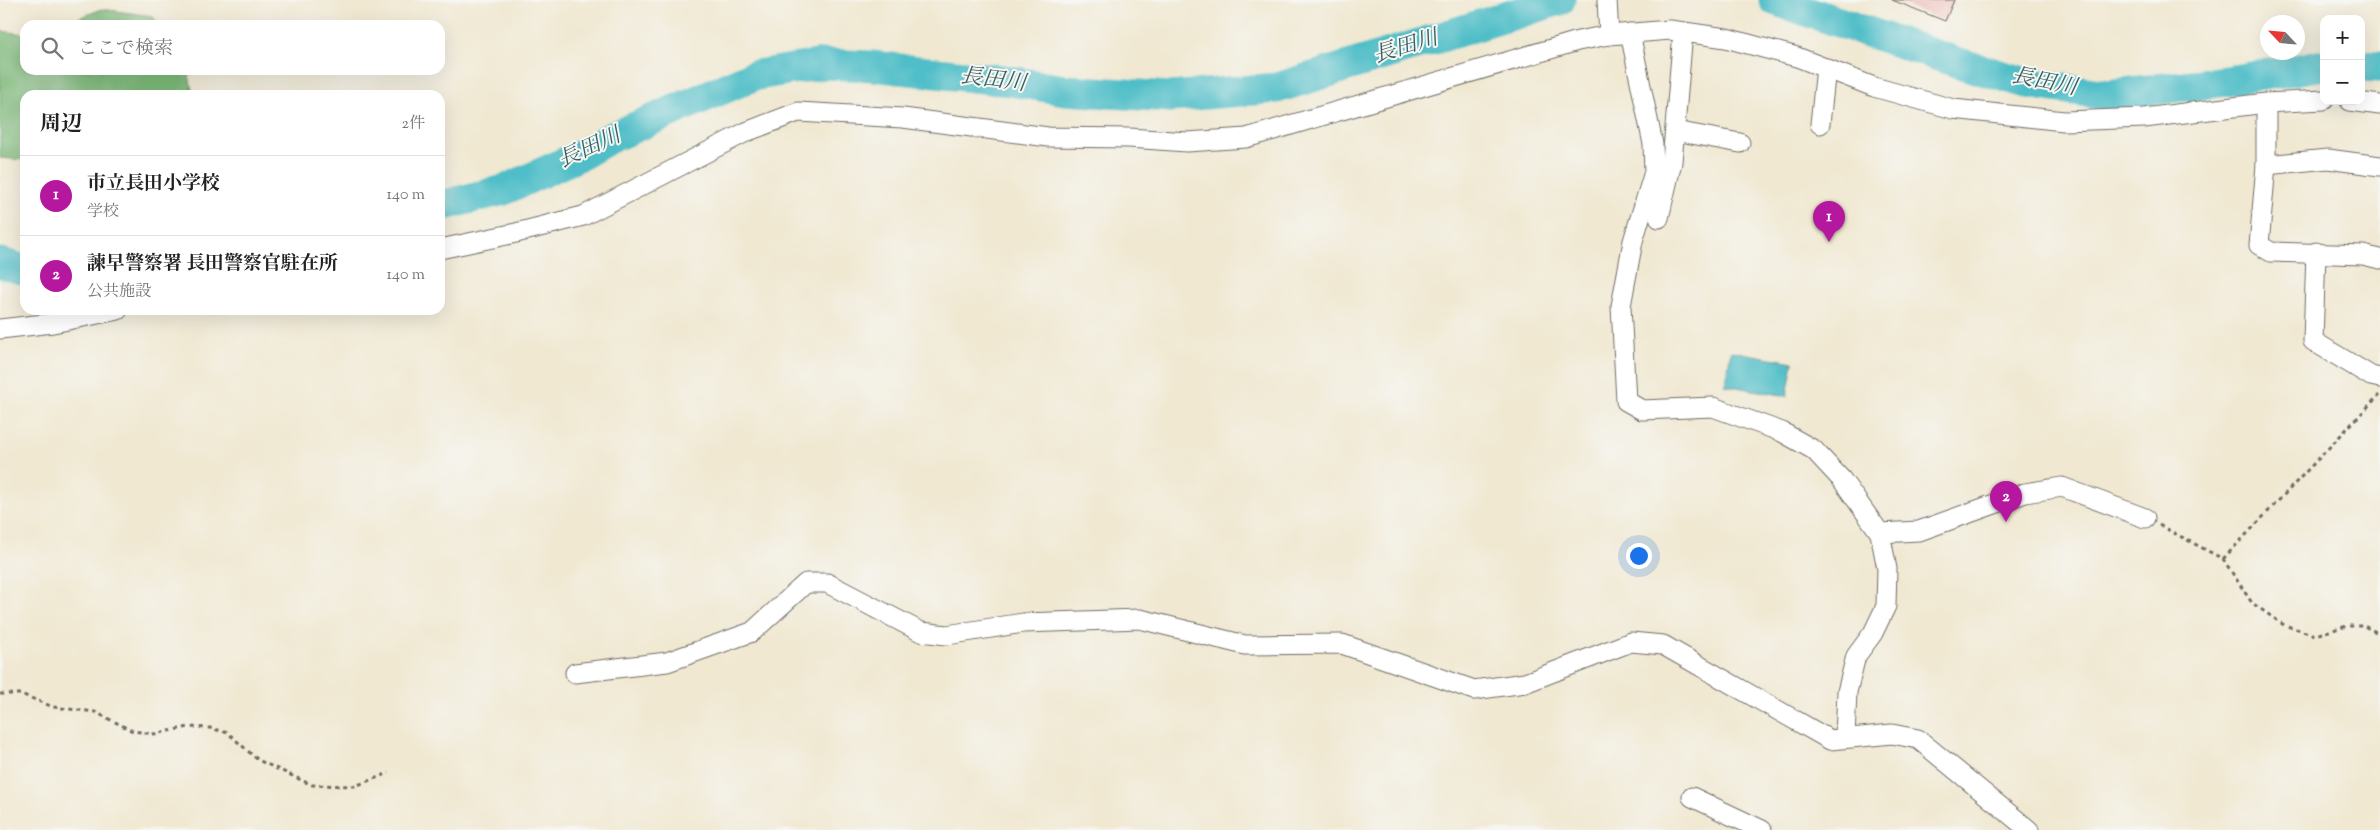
<!DOCTYPE html>
<html lang="ja">
<head>
<meta charset="utf-8">
<style>
  body { margin:0; font-family:"Sorts Mill Goudy","Noto Serif JP",serif; background:#f6f6f6; color:#222 }
  .controls { position:absolute; right:15px; top:15px; display:grid; overflow:hidden; border-radius:10px; box-shadow:0 5px 20px #0002 }
  .controls button { width:45px; height:45px; display:grid; place-items:center; padding:0; border:0; border-bottom:1px solid #e0e0e0; background:#fff; color:#222; font:25px sans-serif }
  .compass { position:absolute; left:2260px; top:15px; width:45px; height:45px; border-radius:50%; background:#fff; box-shadow:0 5px 20px #0002; rotate:296deg }
  .you { position:absolute; left:1638px; top:555px; width:18px; height:18px; margin:-12px; border:4px solid #fff; border-radius:50%; background:#1a73e8; box-shadow:0 0 0 8px #1a73e833 }
  .badge { display:grid; place-items:center; width:32px; height:32px; border-radius:50%; background:#b5179e; color:#fff; font-size:16px; font-weight:700 }
  .pin { position:absolute; translate:-50% -41px; filter:drop-shadow(0 1px 2px #0008) }
  .pin::after { content:''; position:absolute; top:26px; width:18px; height:15px; background:inherit; clip-path:polygon(0 0,100% 0,50% 100%) }
  .list { margin:0; padding:0; list-style:none }
  h2 { display:flex; justify-content:space-between; align-items:center; height:65px; margin:0; padding:0 20px; font-size:21px }
  h2 small { font-size:16px; font-weight:400; color:#767676 }
  .list li { display:grid; grid-template-columns:32px 1fr auto; gap:15px; align-items:center; box-sizing:border-box; height:80px; padding:0 20px; border-top:1px solid #e0e0e0 }
  .list b { display:block; font-size:19px; white-space:nowrap }
  .list p { margin:0; font-size:16px; white-space:nowrap; color:#767676 }
  .list em { font-size:16px; font-style:normal; color:#767676 }
  .icon { flex:none; width:28px; height:28px; fill:none; stroke:currentColor; stroke-width:2; stroke-linecap:round; stroke-linejoin:round }
  .map { position:relative; flex:none; width:2380px; height:830px; overflow:hidden }
  .search { position:absolute; background:#fff; box-shadow:0 5px 20px #0002; left:20px; top:20px; width:425px; height:55px; display:flex; align-items:center; gap:12px; box-sizing:border-box; padding:0 18px; border-radius:15px; color:#767676; font-size:19px }
  .panel { position:absolute; background:#fff; box-shadow:0 5px 20px #0002; left:20px; top:90px; width:425px; height:225px; border-radius:15px }
  .map>svg:first-child { display:block }
  .forest { fill:#7bb878; stroke:#537252 }
  .water { fill:#50bec8; stroke:#3e747a }
  .lines { fill:none; stroke-linecap:round; stroke-linejoin:round }
  .river { stroke:#50bec8; stroke-width:31 }
  .building { fill:#edaeaa }
  .minor-casing { stroke:#706d65; stroke-width:21 }
  .path { stroke:#706d65; stroke-width:3; stroke-dasharray:4 4; stroke-linecap:butt }
  .minor { stroke:#fff; stroke-width:19 }
  .labels { text-anchor:middle; dominant-baseline:central; stroke-width:4; stroke-linejoin:round; paint-order:stroke }
  .water-label { font-size:22px; font-style:italic; fill:#385e62; stroke:#f6f6f2 }
</style>
</head>
<body>
<div class="map">
<svg width="2380" height="830" viewBox="0 0 2380 830">
  <rect width="100%" height="100%" fill="#f6f6f2"/>
  <filter id="ink" filterUnits="userSpaceOnUse"><feTurbulence type="fractalNoise" baseFrequency=".02" numOctaves="2"/><feDisplacementMap in="SourceGraphic" scale="10" xChannelSelector="R" yChannelSelector="G"/><feConvolveMatrix kernelMatrix="1 2 1 2 8 2 1 2 1" color-interpolation-filters="sRGB"/></filter>
  <filter id="wash" filterUnits="userSpaceOnUse"><feTurbulence type="fractalNoise" baseFrequency=".0096" numOctaves="4" result="noise"/><feDisplacementMap in="SourceGraphic" scale="20" xChannelSelector="R" yChannelSelector="G"/><feGaussianBlur stdDeviation="1.12" result="paint"/><feColorMatrix in="noise" values="0 0 0 0 0 0 0 0 0 0 0 0 0 0 0 0 0 1.4 0 .05"/><feComposite in="paint" operator="in"/></filter>
  <g filter="url(#wash)">
    <rect width="100%" height="100%" fill="#f0e8d1"/>
    <g class="forest">
      <polygon points="102,9 152,16 159,25 61,25"/>
      <polygon points="0,31 25,34 25,70 188,70 193,95 25,95 25,160 0,158"/>
    </g>
    <polygon class="water" points="1731,351 1793,362 1787,396 1725,385"/>
    <g class="lines">
      <g class="river">
        <polyline points="1774,0 1962,64 2027,83 2107,95 2227,81 2324,65"/>
        <polyline points="2361,66 2380,67"/>
        <polyline points="440,206 504,190 583,154 610,138 753,76 763,74 823,64 872,66 1010,81 1064,90 1170,97 1277,88 1560,0"/>
        <polyline points="0,263 25,270"/>
      </g>
    </g>
    <g id="blocks">
      <polygon class="building" points="1892,0 1954,0 1945,21"/>
    </g>
  </g>
  <g filter="url(#ink)">
    <use href="#blocks" fill-opacity="0" stroke="#706d65" stroke-width="1"/>
    <g class="lines">
      <g class="minor-casing">
        <g id="minor">
          <polyline points="1607,0 1609,35"/>
          <polyline points="1630,33 1653,144 1654,172 1633,241 1621,306 1626,401 1642,410 1713,407 1782,432 1814,450 1842,480 1880,533 1887,569 1886,606 1873,633 1856,656 1847,692 1845,737"/>
          <polyline points="2350,101 2380,105"/>
          <polyline points="2266,103 2266,165 2259,245 2271,252 2363,255 2380,259"/>
          <polyline points="1820,124 1826,68"/>
          <polyline points="1675,131 1740,143"/>
          <polyline points="2266,165 2328,159 2380,166"/>
          <polyline points="1659,218 1672,162 1683,32"/>
          <polyline points="440,249 516,233 583,216 746,132 798,112 903,118 1048,137 1129,138 1187,142 1246,138 1578,41 1609,35 1670,30 1726,38 1797,57 1874,87 1953,109 2064,121 2144,118 2266,103 2324,100"/>
          <polyline points="2316,252 2313,341 2371,376 2380,378"/>
          <polyline points="0,329 53,323 118,310"/>
          <polyline points="1880,533 1919,531 2025,493 2062,487 2145,518"/>
          <polyline points="575,673 667,662 752,632 806,583 827,583 921,632 947,635 1023,623 1140,619 1245,645 1342,644 1474,690 1525,683 1631,642 1663,645 1830,740 1892,734 1918,739 2029,830"/>
          <polyline points="1692,797 1762,830"/>
        </g>
      </g>
      <g class="path">
        <polyline points="2159,525 2223,559 2252,603 2284,625 2315,635 2347,626 2364,626 2380,634"/>
        <polyline points="2223,559 2379,395"/>
        <polyline points="0,694 21,694 53,707 95,712 133,731 154,734 189,727 210,728 228,733 258,760 312,785 355,786 389,773"/>
      </g>
      <use href="#minor" class="minor"/>
    </g>
  </g>
  <g class="labels">
    <g class="water-label">
      <text transform="translate(1406 48) rotate(-17)">長田川</text>
      <text transform="translate(993 81) rotate(7)">長田川</text>
      <text transform="translate(2044 83) rotate(11)">長田川</text>
      <text transform="translate(590 149) rotate(-25)">長田川</text>
    </g>
  </g>
</svg>
<div class="controls">
<button>+</button>
<button>−</button>
</div>
<svg class="compass" viewBox="-18 -18 36 36"><path d="M0-13l5 13h-10z" fill="#e53935"/><path d="M0 13l5-13h-10z" fill="#767676"/></svg>
<div class="you"></div>
<div class="pin badge" style="left:1829px;top:242px">1</div>
<div class="pin badge" style="left:2006px;top:522px">2</div>
<div class="search"><svg class="icon" aria-label="search" viewBox="0 0 24 24"><circle cx="10" cy="10" r="6"/><path d="M15 15l6 6"/></svg>ここで検索</div>
<section class="panel">
<h2>周辺<small>2件</small></h2>
<ul class="list">
<li><span class="badge">1</span><div><b>市立長田小学校</b><p>学校</p></div><em>140 m</em></li>
<li><span class="badge">2</span><div><b>諫早警察署 長田警察官駐在所</b><p>公共施設</p></div><em>140 m</em></li>
</ul>
</section>
</div>
</body>
</html>
